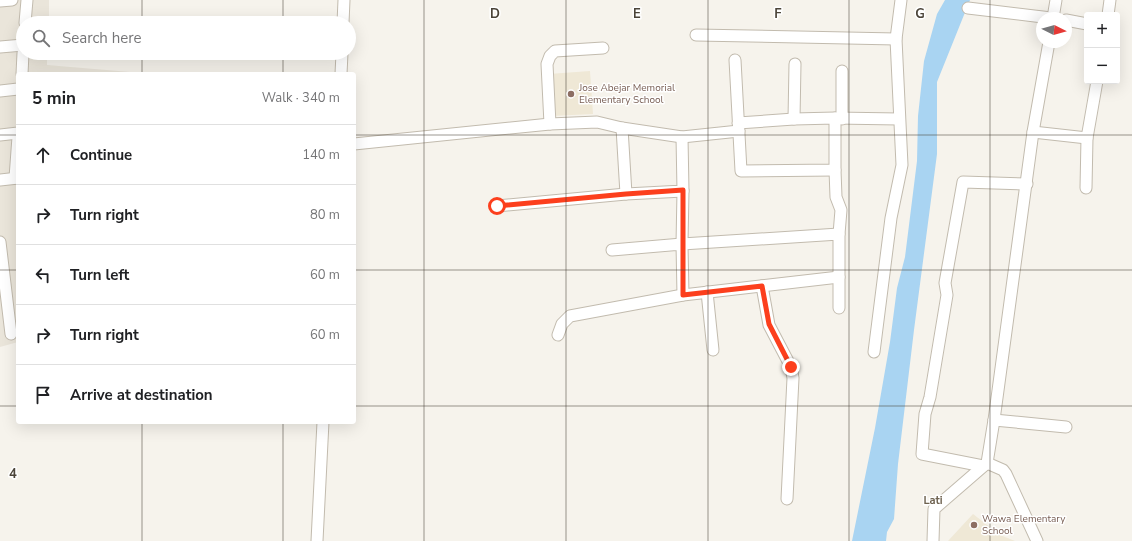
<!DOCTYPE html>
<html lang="en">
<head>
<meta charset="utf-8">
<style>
  body { margin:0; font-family:"Nunito Sans",sans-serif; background:#f2f2f2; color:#202124 }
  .controls { position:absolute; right:12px; top:12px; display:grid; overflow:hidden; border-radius:4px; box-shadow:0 4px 16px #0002 }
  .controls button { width:36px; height:36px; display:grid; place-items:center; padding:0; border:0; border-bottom:1px solid #e0e0e0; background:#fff; color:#202124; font:20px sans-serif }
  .compass { position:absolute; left:1036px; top:12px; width:36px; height:36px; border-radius:50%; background:#fff; box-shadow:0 4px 16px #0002; rotate:95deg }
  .stop { position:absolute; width:12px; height:12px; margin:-9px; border:3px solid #fc3f1d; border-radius:50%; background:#fff }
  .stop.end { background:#fc3f1d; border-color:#fff; box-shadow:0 1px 4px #0008 }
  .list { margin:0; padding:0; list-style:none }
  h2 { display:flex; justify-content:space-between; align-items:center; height:52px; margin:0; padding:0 16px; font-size:17px }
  h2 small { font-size:13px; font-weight:400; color:#757577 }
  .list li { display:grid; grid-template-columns:26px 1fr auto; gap:12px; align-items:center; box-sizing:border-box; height:60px; padding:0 16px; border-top:1px solid #e0e0e0 }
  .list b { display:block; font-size:15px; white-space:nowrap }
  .list em { font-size:13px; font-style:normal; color:#757577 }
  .icon { flex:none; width:22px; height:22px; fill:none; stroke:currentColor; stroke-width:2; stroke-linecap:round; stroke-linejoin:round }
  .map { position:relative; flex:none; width:1132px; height:541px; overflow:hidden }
  .search { position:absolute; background:#fff; box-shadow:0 4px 16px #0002; left:16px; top:16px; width:340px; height:44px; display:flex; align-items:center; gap:10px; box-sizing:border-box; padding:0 14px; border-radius:22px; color:#757577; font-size:15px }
  .panel { position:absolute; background:#fff; box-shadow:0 4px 16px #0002; left:16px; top:72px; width:340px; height:352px; border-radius:4px }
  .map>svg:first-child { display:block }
  .residential { fill:#eae5da }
  .education { fill:#efe8d6 }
  .water { fill:#a9d4f2 }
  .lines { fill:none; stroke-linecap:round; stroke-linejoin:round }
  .street-casing { stroke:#c2bbae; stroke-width:13 }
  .street { stroke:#fff; stroke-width:11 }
  .route { stroke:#fc3f1d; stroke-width:5 }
  .grid { fill:none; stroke:#4b4439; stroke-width:1; stroke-opacity:0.55 }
  .education-dot { fill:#8d6e63; stroke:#fff; stroke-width:1.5 }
  .labels { text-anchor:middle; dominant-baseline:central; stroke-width:3; stroke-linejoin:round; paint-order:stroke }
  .education-label { font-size:10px; fill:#785e54; stroke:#fff; text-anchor:start }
  .neighbourhood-label { font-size:11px; font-weight:bold; fill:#6e6250; stroke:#fff }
  .grid-label { font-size:13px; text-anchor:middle; font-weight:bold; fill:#4b4439; stroke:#fff; stroke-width:3; stroke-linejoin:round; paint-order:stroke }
</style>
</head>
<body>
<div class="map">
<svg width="1132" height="541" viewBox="0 0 1132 541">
  <rect width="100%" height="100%" fill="#f6f3ec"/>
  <polygon class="residential" points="0,0 49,0 49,23 23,23 23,53 47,53 47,65 130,72 130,74 18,74 18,342 0,347"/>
  <g class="education">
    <polygon points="590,71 593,114 551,116 549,74"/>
    <polygon points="973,514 1000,535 1015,541 948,541"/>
  </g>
  <polygon class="water" points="945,0 970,0 937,82 937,154 914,330 898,464 894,519 887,532 886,541 852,541 875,428 890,342 897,288 905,257 917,161 918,116 924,61 937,14"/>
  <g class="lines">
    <g class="street-casing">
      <g id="street">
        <polyline points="0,1 12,0"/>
        <polyline points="968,8 1051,18"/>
        <polyline points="1108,15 1110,0"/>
        <polyline points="1053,18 1056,0"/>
        <polyline points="1066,20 1087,24"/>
        <polyline points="25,23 27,0"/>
        <polyline points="343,23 344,0"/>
        <polyline points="696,35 896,39"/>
        <polyline points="0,47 23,45"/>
        <polyline points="735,60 741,171 835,170 835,118 794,119 738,123"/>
        <polyline points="842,71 842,119"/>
        <polyline points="22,74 23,53"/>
        <polyline points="341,74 342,53"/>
        <polyline points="0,91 18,89"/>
        <polyline points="835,118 899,119"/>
        <polyline points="794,119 795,64"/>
        <polyline points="550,124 547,64 550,56 555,51 603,48"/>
        <polyline points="622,128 626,194"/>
        <polyline points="1033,132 1087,138 1097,81"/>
        <polyline points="0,135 18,133"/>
        <polyline points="354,144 550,124 597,122 622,128 682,137 739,131"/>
        <polyline points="835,170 836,197 841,210 839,234"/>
        <polyline points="15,178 18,137"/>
        <polyline points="0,180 18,178"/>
        <polyline points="1086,188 1087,138"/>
        <polyline points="683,191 682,244 839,234 839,308"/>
        <polyline points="497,206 626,194 683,191 682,137"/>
        <polyline points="0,242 11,334"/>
        <polyline points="612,250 682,244 683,295"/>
        <polyline points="762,286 769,325 791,367 793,378 787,499"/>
        <polyline points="707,292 713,350"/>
        <polyline points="558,335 562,324 570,316 683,295 839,277"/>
        <polyline points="874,352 891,218 902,165 896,39 901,0"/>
        <polyline points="994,420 1066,427"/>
        <polyline points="987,463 1003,470 1006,474 1037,541"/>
        <polyline points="983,466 922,454 925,414 930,397 947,295 945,283 963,182 1027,184"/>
        <polyline points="317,541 323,422"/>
        <polyline points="933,541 934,509 987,463 994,420 1033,132 1049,42"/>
      </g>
    </g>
    <use href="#street" class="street"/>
  </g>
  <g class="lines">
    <polyline class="route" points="497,206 626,194 683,190 683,295 762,286 769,324 791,367"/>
  </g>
  <path class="grid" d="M142,0V23M283,0V23M424,0V541M566,0V541M708,0V541M849,0V541M990,0V541M142,53V74M283,53V74M0,135H18M354,135H1132M0,270H18M354,270H1132M0,406H18M354,406H1132M142,422V541M283,422V541"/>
  <g class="education-dot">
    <circle cx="571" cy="94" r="4"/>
    <circle cx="974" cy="525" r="4"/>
  </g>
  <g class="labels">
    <g class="education-label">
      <text x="579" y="88">Jose Abejar Memorial<tspan x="579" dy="12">Elementary School</tspan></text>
      <text x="982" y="519">Wawa Elementary<tspan x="982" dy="12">School</tspan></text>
    </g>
    <g class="neighbourhood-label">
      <text x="933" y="500">Lati</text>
    </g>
  </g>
  <g class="grid-label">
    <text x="495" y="18">D</text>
    <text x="637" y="18">E</text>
    <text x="778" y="18">F</text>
    <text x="920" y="18">G</text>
    <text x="13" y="478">4</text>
  </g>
</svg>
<div class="controls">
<button>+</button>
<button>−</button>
</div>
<svg class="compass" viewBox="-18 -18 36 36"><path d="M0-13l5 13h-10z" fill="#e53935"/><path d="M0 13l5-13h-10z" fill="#757577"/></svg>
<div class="stop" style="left:497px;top:206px"></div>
<div class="stop end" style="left:791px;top:367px"></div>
<div class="search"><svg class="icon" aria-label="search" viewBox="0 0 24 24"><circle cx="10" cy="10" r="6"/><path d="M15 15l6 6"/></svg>Search here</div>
<section class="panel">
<h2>5 min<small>Walk · 340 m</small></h2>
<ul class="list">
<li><svg class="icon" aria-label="ahead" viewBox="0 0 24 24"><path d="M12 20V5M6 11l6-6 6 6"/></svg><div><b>Continue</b></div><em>140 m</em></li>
<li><svg class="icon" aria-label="right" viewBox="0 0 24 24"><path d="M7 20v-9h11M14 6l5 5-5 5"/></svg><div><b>Turn right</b></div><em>80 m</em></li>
<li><svg class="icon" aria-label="left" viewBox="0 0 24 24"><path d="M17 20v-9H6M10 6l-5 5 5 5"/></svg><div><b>Turn left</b></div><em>60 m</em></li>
<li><svg class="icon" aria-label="right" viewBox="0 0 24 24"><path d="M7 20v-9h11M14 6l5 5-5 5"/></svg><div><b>Turn right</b></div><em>60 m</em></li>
<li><svg class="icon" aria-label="arrive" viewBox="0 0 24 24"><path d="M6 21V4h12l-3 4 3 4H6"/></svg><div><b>Arrive at destination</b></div></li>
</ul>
</section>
</div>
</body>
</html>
